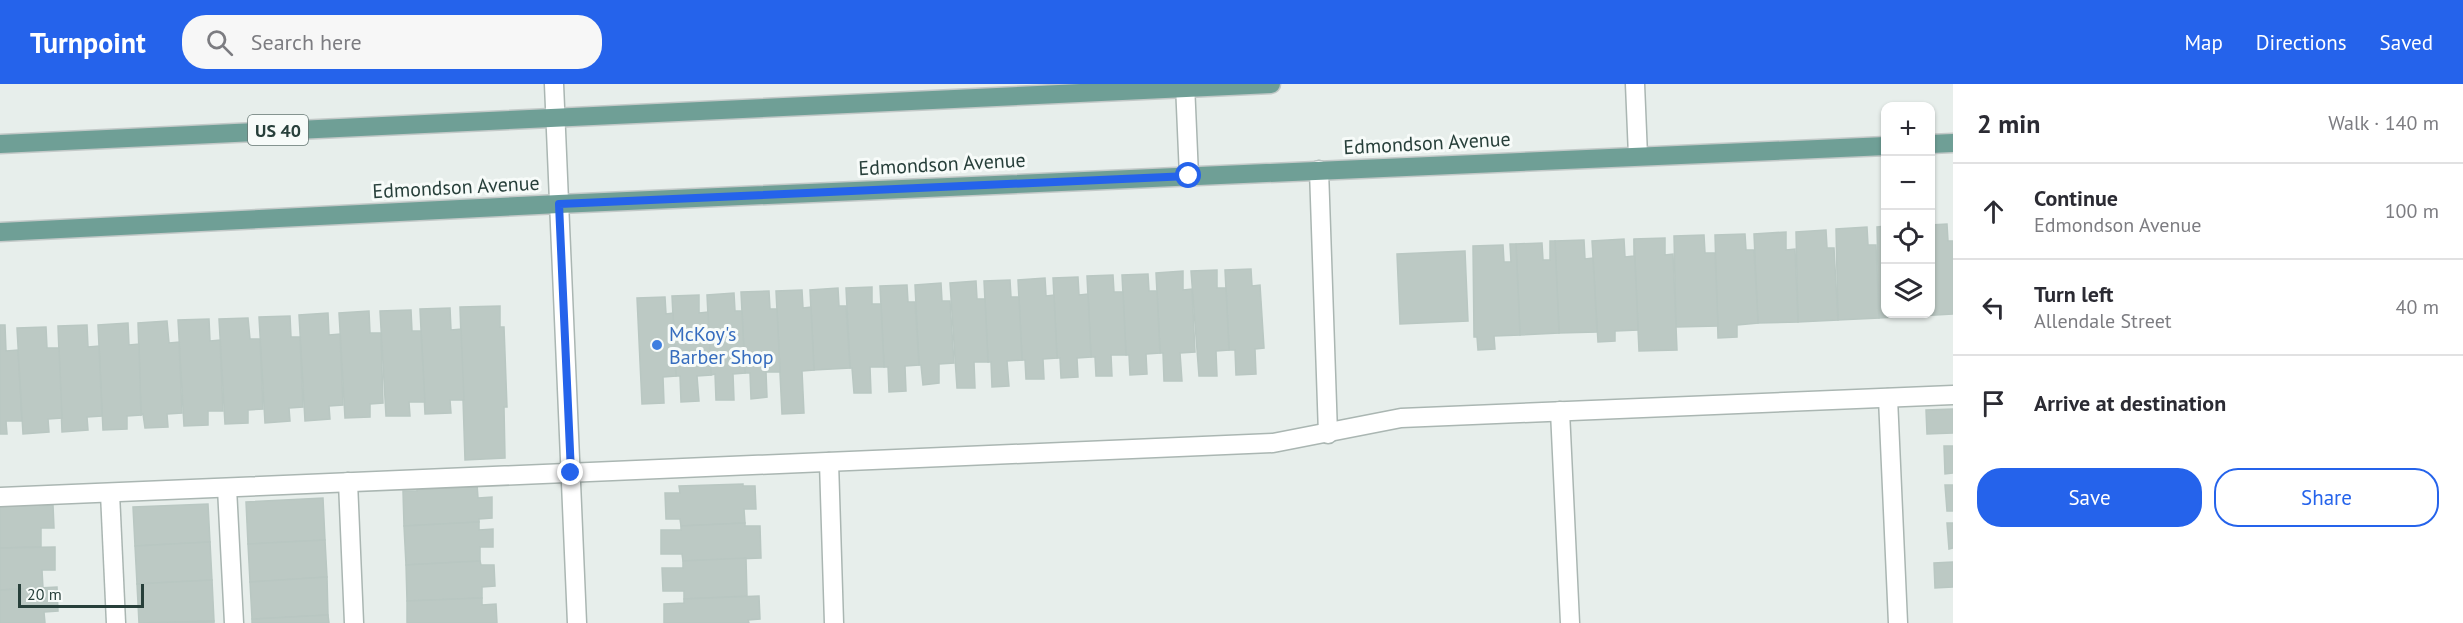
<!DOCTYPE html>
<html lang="en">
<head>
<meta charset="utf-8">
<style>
  body { margin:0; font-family:"PT Sans",sans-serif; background:#f7f7f7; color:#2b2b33 }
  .controls { position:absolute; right:18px; top:18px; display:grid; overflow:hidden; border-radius:12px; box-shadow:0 2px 4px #0004 }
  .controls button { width:54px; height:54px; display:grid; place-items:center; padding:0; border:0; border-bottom:2px solid #e1e1e2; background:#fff; color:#2b2b33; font:30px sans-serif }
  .scale { position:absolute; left:18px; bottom:15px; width:126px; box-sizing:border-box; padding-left:6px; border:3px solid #273f3a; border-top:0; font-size:16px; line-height:21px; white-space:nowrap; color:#273f3a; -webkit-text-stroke:4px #f7fbf9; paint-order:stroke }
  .stop { position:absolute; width:18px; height:18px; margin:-14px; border:4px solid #2563eb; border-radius:50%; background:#fff }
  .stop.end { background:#2563eb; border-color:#fff; box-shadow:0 2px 6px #0008 }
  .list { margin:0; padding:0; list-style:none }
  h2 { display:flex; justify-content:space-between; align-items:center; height:78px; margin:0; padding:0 24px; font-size:26px }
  h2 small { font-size:20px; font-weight:400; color:#7c7c81 }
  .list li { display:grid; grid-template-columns:39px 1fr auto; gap:18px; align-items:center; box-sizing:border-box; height:96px; padding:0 24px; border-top:2px solid #e1e1e2 }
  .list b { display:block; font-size:22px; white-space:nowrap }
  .list p { margin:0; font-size:20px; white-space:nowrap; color:#7c7c81 }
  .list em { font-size:20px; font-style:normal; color:#7c7c81 }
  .actions { display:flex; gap:12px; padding:18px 24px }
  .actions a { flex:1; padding:14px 0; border:2px solid #2563eb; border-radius:24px; text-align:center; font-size:21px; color:#2563eb }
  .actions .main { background:#2563eb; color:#fff }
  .icon { flex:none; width:33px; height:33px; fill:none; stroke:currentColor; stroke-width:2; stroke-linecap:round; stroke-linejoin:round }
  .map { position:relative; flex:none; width:1953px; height:539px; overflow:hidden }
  header { display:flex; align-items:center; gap:36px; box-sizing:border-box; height:84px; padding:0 30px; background:#2563eb; color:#fff }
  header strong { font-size:28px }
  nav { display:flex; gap:33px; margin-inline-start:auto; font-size:21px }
  .search { width:420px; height:54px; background:#f7f7f7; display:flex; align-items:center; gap:15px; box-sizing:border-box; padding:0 21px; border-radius:24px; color:#7c7c81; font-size:22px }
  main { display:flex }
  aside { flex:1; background:#fff }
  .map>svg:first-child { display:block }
  .building { fill:#bcc9c4; stroke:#b9c7c2; stroke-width:1.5 }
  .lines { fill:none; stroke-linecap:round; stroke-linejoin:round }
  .service-casing { stroke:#aab6b2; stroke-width:21 }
  .minor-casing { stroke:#aab6b2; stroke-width:21 }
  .primary-casing { stroke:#c3c9c8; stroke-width:21 }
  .service { stroke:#fff; stroke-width:18 }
  .minor { stroke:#fff; stroke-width:18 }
  .primary { stroke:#6f9f96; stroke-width:18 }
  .route { stroke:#2563eb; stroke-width:8 }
  .shop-dot { fill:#3f7fe0; stroke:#f7fbf9; stroke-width:2 }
  .labels { text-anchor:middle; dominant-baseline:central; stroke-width:6; stroke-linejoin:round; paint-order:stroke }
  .shield { fill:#f7fbf9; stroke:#657773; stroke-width:1.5 }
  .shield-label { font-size:18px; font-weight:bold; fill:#273f3a }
  .street-label { font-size:20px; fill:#273f3a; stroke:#f7fbf9 }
  .shop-label { font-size:20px; fill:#366cbe; stroke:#f7fbf9; text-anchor:start }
</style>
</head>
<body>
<header>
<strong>Turnpoint</strong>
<div class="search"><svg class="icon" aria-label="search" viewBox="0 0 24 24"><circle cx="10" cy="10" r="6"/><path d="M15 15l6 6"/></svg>Search here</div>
<nav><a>Map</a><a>Directions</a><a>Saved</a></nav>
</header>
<main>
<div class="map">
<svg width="1953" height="539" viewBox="0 0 1953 539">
  <rect width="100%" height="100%" fill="#e7eeeb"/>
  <g class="building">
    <polygon points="1947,140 1948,157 1953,157 1953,230 1919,232 1919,230 1930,230 1930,141"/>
    <polygon points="1886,142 1886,230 1919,230 1919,232 1879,234 1877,143"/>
    <polygon points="1867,143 1868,161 1876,161 1879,234 1838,236 1836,145"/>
    <polygon points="1826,146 1827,164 1834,164 1838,236 1798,238 1796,148"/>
    <polygon points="1786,148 1786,166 1795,165 1798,238 1758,239 1754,150"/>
    <polygon points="1745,150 1746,166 1754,166 1758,239 1737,241 1737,253 1718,254 1715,151"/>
    <polygon points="1704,151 1705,169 1715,169 1718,242 1676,243 1674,152"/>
    <polygon points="1665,154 1665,171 1673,170 1677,266 1639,267 1634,155"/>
    <polygon points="1624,155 1625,173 1634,172 1634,155 1638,246 1615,247 1615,257 1598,258 1592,157"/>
    <polygon points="1584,156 1585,175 1593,174 1597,248 1559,249 1555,157"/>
    <polygon points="1550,157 1555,157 1559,249 1520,251 1516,160 1542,159 1543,176 1550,176"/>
    <polygon points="1510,160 1516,160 1520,251 1494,252 1495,265 1478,266 1477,253 1474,253 1473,162 1503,161 1504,178 1511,178"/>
    <polygon points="1465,167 1468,237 1400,240 1397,170"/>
    <polygon points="1251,185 1252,202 1260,201 1264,264 1255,265 1256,290 1236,291 1235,266 1229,266 1225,186"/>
    <polygon points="1217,186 1217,204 1226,204 1229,266 1216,267 1217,292 1199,292 1191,187"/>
    <polygon points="1183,187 1183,206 1192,205 1195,268 1180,269 1182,297 1164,297 1163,269 1160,269 1156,189"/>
    <polygon points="1148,190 1149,207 1157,207 1160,269 1146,270 1147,290 1130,291 1129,271 1126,271 1122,191"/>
    <polygon points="1113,191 1114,208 1123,208 1126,271 1111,271 1112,292 1096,292 1095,273 1091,273 1087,192"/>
    <polygon points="1078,193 1079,211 1088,210 1091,273 1077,274 1078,293 1061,294 1060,274 1057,274 1053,194"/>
    <polygon points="1045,194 1046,212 1054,211 1057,274 1043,275 1044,295 1026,295 1025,276 1022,276 1018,196"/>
    <polygon points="1010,196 1011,213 1019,213 1022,276 1007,277 1009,302 992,303 991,278 988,278 984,197"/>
    <polygon points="976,197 977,215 985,215 988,278 974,278 975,304 957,304 950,199"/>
    <polygon points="941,199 942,217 950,217 954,279 939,280 939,299 923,301 921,281 919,281 915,201"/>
    <polygon points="907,201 908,218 915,218 919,281 905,282 906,307 889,308 888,283 884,283 880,202"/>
    <polygon points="872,203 872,220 881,220 884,283 870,283 871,309 854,309 852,284 850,284 846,204"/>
    <polygon points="838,204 839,222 846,222 850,284 814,286 810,206"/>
    <polygon points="802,206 803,224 811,223 814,286 802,287 804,329 782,330 776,207"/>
    <polygon points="769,207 770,225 777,225 780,288 766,288 767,313 751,315 750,289 745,289 741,208"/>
    <polygon points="734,209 735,227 742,227 745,289 733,290 734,316 716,316 715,290 711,291 707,211"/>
    <polygon points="699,211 699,229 708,228 711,291 697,292 699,317 681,318 680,292 676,292 672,212"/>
    <polygon points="665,213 666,230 673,229 676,292 663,293 664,319 642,320 637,214"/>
    <polygon points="500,222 500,243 504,243 507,323 504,323 505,374 465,376 460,223"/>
    <polygon points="450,224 451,246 461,245 464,316 450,316 451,329 425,330 420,225"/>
    <polygon points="411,226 412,247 421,247 425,318 409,318 410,332 386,332 380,227"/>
    <polygon points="369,227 370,249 381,249 383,319 370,320 370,333 345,334 339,229"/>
    <polygon points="328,229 329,251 340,250 343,321 329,322 330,335 305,337 299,231"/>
    <polygon points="290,232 291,253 300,253 303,323 289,324 290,337 265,339 259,233"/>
    <polygon points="248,234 250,255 260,255 263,325 248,326 248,339 225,340 219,235"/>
    <polygon points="209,235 210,257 220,256 223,327 208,327 208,341 184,342 178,236"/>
    <polygon points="167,237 169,259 179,258 182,329 167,330 168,343 145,344 143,330 141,331 138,239"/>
    <polygon points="128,239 129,261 139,260 141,331 127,332 127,345 103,346 98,241"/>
    <polygon points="0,241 5,241 6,267 18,266 22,337 6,337 7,350 0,350"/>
    <polygon points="87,241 88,263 99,262 102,332 87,333 88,346 62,348 58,242"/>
    <polygon points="46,243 47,264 59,264 62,334 48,335 49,348 23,350 17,244"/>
    <polygon points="1953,325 1953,349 1927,350 1926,326"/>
    <polygon points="1944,362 1953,362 1953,389 1945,390"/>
    <polygon points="477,400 478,414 492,413 492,434 479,435 479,438 404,442 403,407 417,407 417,402"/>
    <polygon points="743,400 743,402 755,402 756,425 744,425 745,439 681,442 680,435 666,435 665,409 680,409 679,402"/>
    <polygon points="1945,401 1953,401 1953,427 1947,427"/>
    <polygon points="323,414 325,456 248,460 246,418"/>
    <polygon points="39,418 40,422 53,421 54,444 41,444 41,463 0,464 0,419"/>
    <polygon points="208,420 210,458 135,462 133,423"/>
    <polygon points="479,438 479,446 493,445 493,463 480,463 480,477 406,481 404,442"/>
    <polygon points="745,439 745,442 760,442 761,474 683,477 682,470 661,470 661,446 681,446 681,442"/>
    <polygon points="1947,439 1953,439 1953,464 1949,465"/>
    <polygon points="325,456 327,493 250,498 248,460"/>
    <polygon points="210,458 212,496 137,500 135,462"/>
    <polygon points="55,463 55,486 42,486 43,504 0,506 0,464"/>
    <polygon points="746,474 747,512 684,515 684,507 663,507 662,484 683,484 683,477"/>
    <polygon points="480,477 481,481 494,481 495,502 482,503 482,514 407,517 406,481"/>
    <polygon points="1953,478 1953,503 1935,504 1934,479"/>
    <polygon points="327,493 328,531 252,535 250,498"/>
    <polygon points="212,496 214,537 139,539 137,500"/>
    <polygon points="57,503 58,527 44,528 45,539 0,539 0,506"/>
    <polygon points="759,512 760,535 748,536 749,539 664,539 664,520 684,519 684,515"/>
    <polygon points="482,514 482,521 496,520 497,539 407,539 407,517"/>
    <polygon points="328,531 329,539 252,539 252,535"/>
    <polygon points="214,537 214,539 167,539"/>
  </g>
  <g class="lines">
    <g class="service-casing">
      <g id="service">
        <polyline points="1319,86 1328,350"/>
        <polyline points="1888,314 1898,539"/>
        <polyline points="1560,327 1570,539"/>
        <polyline points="829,378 834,539"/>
        <polyline points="348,398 354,539"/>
        <polyline points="227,404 234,539"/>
        <polyline points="110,409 116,539"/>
        <polyline points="0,413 1273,359 1401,334 1953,311"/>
      </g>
    </g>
    <g class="minor-casing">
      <g id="minor">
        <polyline points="554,0 577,539"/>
        <polyline points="1185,0 1189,92"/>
        <polyline points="1635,0 1638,72"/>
      </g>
    </g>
    <g class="primary-casing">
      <g id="primary">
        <polyline points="0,60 1271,0"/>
        <polyline points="1930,60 1953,59"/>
        <polyline points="0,148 559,120 1886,62"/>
      </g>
    </g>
    <use href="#service" class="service"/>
    <use href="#minor" class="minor"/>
    <use href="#primary" class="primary"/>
  </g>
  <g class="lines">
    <polyline class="route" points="571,389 559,120 1189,92"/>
  </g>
  <circle class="shop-dot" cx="657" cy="261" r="6"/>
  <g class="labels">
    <rect class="shield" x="248" y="31" width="60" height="30" rx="4.5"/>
    <g class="shield-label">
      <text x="278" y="46">US 40</text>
    </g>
    <g class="street-label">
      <text transform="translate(1427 59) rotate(-3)">Edmondson Avenue</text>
      <text transform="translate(942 80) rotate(-3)">Edmondson Avenue</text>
      <text transform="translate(456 103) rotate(-3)">Edmondson Avenue</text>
    </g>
    <g class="shop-label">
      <text x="669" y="250">McKoy's<tspan x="669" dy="23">Barber Shop</tspan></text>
    </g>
  </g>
</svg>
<div class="controls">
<button>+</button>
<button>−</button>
<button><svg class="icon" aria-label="locate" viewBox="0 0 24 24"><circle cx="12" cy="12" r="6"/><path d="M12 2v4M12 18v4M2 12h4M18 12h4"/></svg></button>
<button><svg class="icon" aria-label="layers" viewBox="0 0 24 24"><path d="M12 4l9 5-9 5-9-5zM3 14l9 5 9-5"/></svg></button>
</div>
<div class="scale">20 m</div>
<div class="stop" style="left:1189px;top:92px"></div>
<div class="stop end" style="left:571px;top:389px"></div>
</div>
<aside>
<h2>2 min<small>Walk · 140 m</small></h2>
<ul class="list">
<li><svg class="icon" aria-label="ahead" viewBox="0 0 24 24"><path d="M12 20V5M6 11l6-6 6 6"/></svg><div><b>Continue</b><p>Edmondson Avenue</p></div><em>100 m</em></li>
<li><svg class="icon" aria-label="left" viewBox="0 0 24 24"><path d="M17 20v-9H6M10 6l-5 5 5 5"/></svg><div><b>Turn left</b><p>Allendale Street</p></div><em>40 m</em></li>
<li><svg class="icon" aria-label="arrive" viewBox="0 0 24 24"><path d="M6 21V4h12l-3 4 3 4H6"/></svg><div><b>Arrive at destination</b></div></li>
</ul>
<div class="actions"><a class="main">Save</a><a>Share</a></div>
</aside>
</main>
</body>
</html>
